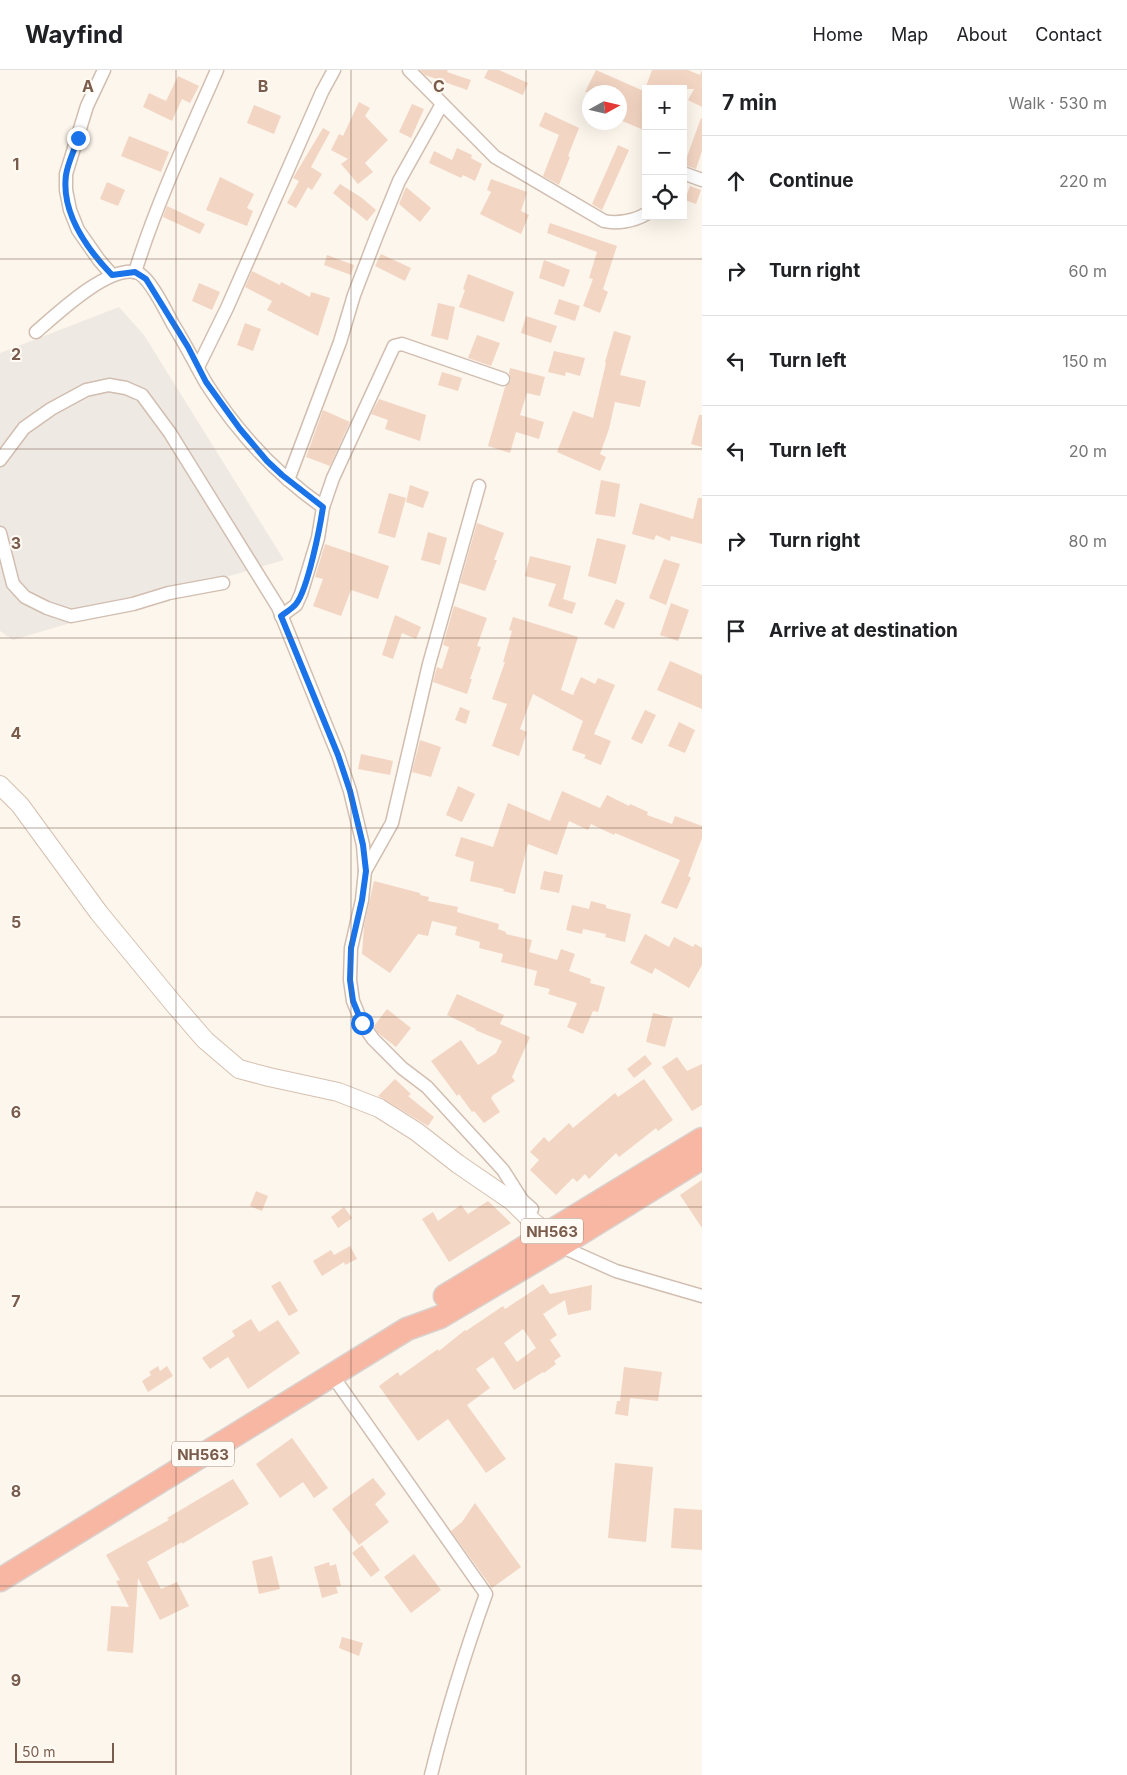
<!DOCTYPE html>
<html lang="en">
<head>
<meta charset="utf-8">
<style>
  body { margin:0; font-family:Inter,sans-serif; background:#f2f2f2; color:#202124 }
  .controls { position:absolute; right:15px; top:15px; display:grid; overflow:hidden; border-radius:0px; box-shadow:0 5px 20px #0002 }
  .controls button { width:45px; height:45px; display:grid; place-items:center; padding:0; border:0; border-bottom:1px solid #e0e0e0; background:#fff; color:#202124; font:25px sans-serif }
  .compass { position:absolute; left:582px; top:15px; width:45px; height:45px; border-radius:50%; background:#fff; box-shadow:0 5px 20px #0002; rotate:82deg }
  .scale { position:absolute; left:15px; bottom:12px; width:99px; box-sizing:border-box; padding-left:5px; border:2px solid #7a5c4d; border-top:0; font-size:14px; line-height:18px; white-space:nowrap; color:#7a5c4d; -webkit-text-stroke:4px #fffaf3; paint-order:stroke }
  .stop { position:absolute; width:15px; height:15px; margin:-11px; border:4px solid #1a73e8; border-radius:50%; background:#fff }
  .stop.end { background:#1a73e8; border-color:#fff; box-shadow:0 1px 5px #0008 }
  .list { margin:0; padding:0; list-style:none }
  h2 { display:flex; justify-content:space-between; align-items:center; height:65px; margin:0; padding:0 20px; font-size:21px }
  h2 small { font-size:16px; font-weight:400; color:#757577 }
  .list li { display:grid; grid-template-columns:32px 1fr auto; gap:15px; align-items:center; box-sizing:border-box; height:90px; padding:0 20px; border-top:1px solid #e0e0e0 }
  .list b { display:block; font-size:19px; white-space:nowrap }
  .list em { font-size:16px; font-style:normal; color:#757577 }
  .icon { flex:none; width:28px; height:28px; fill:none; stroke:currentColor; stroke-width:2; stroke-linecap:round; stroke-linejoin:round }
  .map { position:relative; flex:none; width:702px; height:1705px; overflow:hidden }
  header { display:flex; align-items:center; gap:30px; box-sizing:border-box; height:70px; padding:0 25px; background:#fff; border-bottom:1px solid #e0e0e0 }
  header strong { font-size:24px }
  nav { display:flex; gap:28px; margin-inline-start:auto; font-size:18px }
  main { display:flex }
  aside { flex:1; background:#fff }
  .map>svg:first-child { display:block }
  .industrial { fill:#efe9e4 }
  .building { fill:#f3d5c3; fill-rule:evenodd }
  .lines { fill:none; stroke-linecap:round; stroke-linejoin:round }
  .street-casing { stroke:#d1beb0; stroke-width:15 }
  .secondary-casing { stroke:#d6c0b0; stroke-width:20 }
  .highway-casing { stroke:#dad1cd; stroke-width:25 }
  .street { stroke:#fff; stroke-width:12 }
  .secondary { stroke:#fff; stroke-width:18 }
  .highway { stroke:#f7b7a3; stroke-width:22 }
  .route { stroke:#1a73e8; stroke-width:6 }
  .grid { fill:none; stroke:#7a5c4d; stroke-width:1; stroke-opacity:0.55 }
  .labels { text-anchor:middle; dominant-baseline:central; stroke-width:4; stroke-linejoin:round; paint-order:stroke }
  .shield { fill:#fffaf3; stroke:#a28b7f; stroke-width:1 }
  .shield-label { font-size:15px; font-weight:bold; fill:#7a5c4d }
  .grid-label { font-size:16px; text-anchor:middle; font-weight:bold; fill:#7a5c4d; stroke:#fffaf3; stroke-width:4; stroke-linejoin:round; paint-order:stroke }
</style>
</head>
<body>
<header>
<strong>Wayfind</strong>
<nav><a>Home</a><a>Map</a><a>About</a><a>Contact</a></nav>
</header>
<main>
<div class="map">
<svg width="702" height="1705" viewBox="0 0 702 1705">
  <rect width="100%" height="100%" fill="#fdf6ec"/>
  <polygon class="industrial" points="119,237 144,265 284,490 13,570 0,561 0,283"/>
  <g class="building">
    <polygon points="420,0 448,0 447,2 471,10 467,20 425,5"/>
    <polygon points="488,0 499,0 528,13 523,25 484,8"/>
    <polygon points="596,0 646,22 646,61 620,50 620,22 585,22"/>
    <polygon points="652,0 688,0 700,5 702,0 702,37 688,30 694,19 645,19"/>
    <polygon points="178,6 199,16 190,33 182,29 172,51 143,37 149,23 166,31"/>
    <polygon points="359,32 370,38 365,46 388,70 365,93 373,102 358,114 341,94 348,89 331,80 339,64 343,66"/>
    <polygon points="412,34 424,39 411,68 399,62"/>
    <polygon points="254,35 281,46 274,64 247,53"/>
    <polygon points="545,42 579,58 568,86 570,87 559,115 543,106 559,65 539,56"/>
    <polygon points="701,48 702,48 702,81 696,99 684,95"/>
    <polygon points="323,58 330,62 311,97 322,104 312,120 308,117 296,138 287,133 299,111 293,108"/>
    <polygon points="129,66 169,82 161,102 121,86"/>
    <polygon points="618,75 629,80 602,140 592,134"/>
    <polygon points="457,78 472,85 471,88 482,94 475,111 463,105 461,108 429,93 434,81 452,90"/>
    <polygon points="220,107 254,124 247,138 253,141 247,156 206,140"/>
    <polygon points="491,109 527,122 521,141 529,145 521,164 480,144 491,122 487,120"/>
    <polygon points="107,112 125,120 118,136 100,129"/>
    <polygon points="340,114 362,128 376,140 367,151 333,123"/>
    <polygon points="690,116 701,120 696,134 685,130"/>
    <polygon points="406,117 431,138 420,152 399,134"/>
    <polygon points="167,136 205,154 200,164 163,147"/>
    <polygon points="550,153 617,176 603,219 608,222 600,243 583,236 593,209 589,208 597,182 547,163"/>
    <polygon points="381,184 411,198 405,211 375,196"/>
    <polygon points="327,185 354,195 351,205 324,195"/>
    <polygon points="544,190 570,200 564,217 539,208"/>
    <polygon points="252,201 280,215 281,212 310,227 311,222 330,228 318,266 267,240 272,231 245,217"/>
    <polygon points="468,204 514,222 504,252 459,237 465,220 463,219"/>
    <polygon points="199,213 220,222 212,240 192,231"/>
    <polygon points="559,229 580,236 575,251 554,244"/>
    <polygon points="438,233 455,237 448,270 431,266"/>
    <polygon points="526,246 557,256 551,273 521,263"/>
    <polygon points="245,253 261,259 253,281 237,275"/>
    <polygon points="614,261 631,266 620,305 646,311 640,337 615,332 609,359 600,384 606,387 600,401 557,382 573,341 593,348 606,293 605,292"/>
    <polygon points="477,265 500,273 491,296 468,288"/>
    <polygon points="554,281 585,288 580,306 566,302 565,306 548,302"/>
    <polygon points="510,298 545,307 540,326 527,323 520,345 544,352 539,369 516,362 510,383 488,376 505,317 511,311 509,303"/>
    <polygon points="442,302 462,308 458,321 438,315"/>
    <polygon points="379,329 426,345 420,371 385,359 388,350 371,344"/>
    <polygon points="323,340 350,352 330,396 306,387"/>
    <polygon points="699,345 702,345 702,377 691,374"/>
    <polygon points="601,410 620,414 615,447 595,444"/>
    <polygon points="410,415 429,422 423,438 406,432"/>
    <polygon points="389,423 406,428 395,468 378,463"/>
    <polygon points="698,428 702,428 702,474 671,466 670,471 656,465 654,470 632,464 640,433 693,449"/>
    <polygon points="477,453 504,463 494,490 497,490 485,521 460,513"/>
    <polygon points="428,462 447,468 440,495 421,490"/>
    <polygon points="597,468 626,475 616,514 588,506"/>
    <polygon points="325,474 389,496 378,529 351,520 341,546 313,536 323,509 315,507"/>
    <polygon points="530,486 571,496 563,529 576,533 572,544 548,536 556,514 525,506"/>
    <polygon points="664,489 680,494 666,535 649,528"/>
    <polygon points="616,529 625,533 614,559 604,554"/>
    <polygon points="671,533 689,540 678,571 660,565"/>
    <polygon points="454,536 487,548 477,576 481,577 470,609 472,609 467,624 433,612 437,597 442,599 449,577 443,575"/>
    <polygon points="395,545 421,557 416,569 402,563 393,589 382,585"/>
    <polygon points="513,547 578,567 561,620 573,625 581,607 595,614 598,608 615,615 594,664 611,671 601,695 584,688 586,685 572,680 583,651 533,624 520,659 527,662 519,686 492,676 507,634 492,629 505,592 503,592 512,561 509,560"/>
    <polygon points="670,591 702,605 702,639 657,620"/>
    <polygon points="460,637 470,641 466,654 455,650"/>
    <polygon points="645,640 656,645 642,674 631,669"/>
    <polygon points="679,652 695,660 685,683 668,676"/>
    <polygon points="420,670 441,677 431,707 412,702"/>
    <polygon points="361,684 393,691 390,705 358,699"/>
    <polygon points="458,716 475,724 462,752 446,745"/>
    <polygon points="562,721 600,738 607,725 629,736 630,734 648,742 647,745 672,754 675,746 702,756 702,768 688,806 691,808 677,839 661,833 680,790 615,763 614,765 591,754 588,760 569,751 557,785 528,774 515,824 503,821 504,819 470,811 474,792 455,786 461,767 493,777 508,733 550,751"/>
    <polygon points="544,801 563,805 559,823 540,819"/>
    <polygon points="374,811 420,823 420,825 429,827 428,831 458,837 457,842 499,854 498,859 506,862 506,864 532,870 529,882 557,890 561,879 575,884 569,901 591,909 590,913 605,917 598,942 593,941 583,964 567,957 577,933 548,924 550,919 534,915 537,901 501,892 503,884 479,878 480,872 455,865 457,857 432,851 428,866 418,864 390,903 362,884 364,856"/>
    <polygon points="591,831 606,835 606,838 631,844 625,872 605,867 606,864 583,859 582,864 566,860 572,835 589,839"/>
    <polygon points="645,864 669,877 674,867 693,877 695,874 702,878 702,895 689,918 655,898 652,904 630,893"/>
    <polygon points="457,924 504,945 500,954 530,967 512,1007 515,1011 493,1025 491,1028 500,1042 484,1053 474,1041 472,1042 459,1024 457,1026 431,991 461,970 478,995 496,983 502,971 475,960 476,959 447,945"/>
    <polygon points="387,939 411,958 396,977 378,963 374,956"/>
    <polygon points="653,943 673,948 665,977 646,972"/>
    <polygon points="645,985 652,994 634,1008 627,999"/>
    <polygon points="677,987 687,1001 702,994 702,1035 692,1041 662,997"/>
    <polygon points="395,1009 411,1024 408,1026 434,1047 428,1056 378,1026"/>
    <polygon points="644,1009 673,1050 658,1061 656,1058 619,1087 616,1083 589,1109 585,1104 577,1112 573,1108 556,1125 530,1100 539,1090 530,1082 544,1067 549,1072 569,1053 573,1058 615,1023 618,1027"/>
    <polygon points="702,1110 702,1158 680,1125"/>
    <polygon points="256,1121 268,1126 262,1141 250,1136"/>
    <polygon points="488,1131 511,1153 449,1192 422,1149 433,1142 438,1151 461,1135 468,1144"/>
    <polygon points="344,1137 352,1148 338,1158 331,1147"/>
    <polygon points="350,1176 357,1189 345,1195 344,1192 322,1206 313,1191 331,1180 334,1185"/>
    <polygon points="280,1211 298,1241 289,1246 271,1216"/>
    <path d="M543,1214L550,1224L592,1215L591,1240L568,1245L565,1230L543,1244L557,1265L550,1270L561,1286L554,1291L556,1294L544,1303L543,1302L514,1320L493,1287L476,1299L490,1318L467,1335L506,1389L486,1403L448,1349L418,1371L379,1316L398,1302L400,1306L438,1279L439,1281L465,1260L466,1261L503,1236L505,1239ZM523,1259L536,1278L517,1292L504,1273Z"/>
    <polygon points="251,1249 259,1262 278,1250 300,1283 248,1319 228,1287 210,1299 202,1288 235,1266 232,1261"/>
    <polygon points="158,1296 160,1301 167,1296 173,1306 148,1322 142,1311 151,1305 149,1302"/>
    <polygon points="624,1297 662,1302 658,1331 630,1328 628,1346 615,1344 617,1331 620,1331"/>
    <polygon points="292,1368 328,1418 314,1428 303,1412 280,1428 256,1394"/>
    <polygon points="615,1393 653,1397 646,1472 608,1468"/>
    <polygon points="373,1408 386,1424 375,1434 389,1452 359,1475 332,1439"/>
    <polygon points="233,1409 249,1434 182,1474 182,1472 147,1492 161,1519 177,1512 189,1536 160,1550 138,1508 133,1583 107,1581 111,1536 129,1537 116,1511 120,1510 106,1485 169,1450 167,1448"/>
    <polygon points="475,1433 521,1497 492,1518 451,1461 462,1452"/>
    <polygon points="674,1438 702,1440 702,1480 671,1478"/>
    <polygon points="362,1475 380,1500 371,1507 352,1483"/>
    <polygon points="414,1484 441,1520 411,1543 384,1507"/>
    <polygon points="272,1486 280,1519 259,1524 252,1491"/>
    <polygon points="329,1492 330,1496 336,1494 341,1516 336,1517 338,1523 322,1528 314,1497"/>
    <polygon points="342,1567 363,1573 359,1586 339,1578"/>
  </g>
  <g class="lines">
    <g class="street-casing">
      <g id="street">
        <polyline points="104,0 87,36 66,104 66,120 70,140 78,160 99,190 112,205"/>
        <path d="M409,0L495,87L604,151C617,154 634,151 646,144"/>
        <polyline points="683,103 702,110"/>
        <path d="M135,202C157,132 188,66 217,0"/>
        <path d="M36,262C57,244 106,197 135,202C149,204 167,244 174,256C186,275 195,294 206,313C237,362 276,404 323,437"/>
        <polyline points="198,297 227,238 322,22 334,0"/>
        <polyline points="0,390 24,358 51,339 86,320 109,315 126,318 142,325 170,363 278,537 338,685 350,721 363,775 365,801 362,830 351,878 350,910 353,931 362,953 373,969 402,998 427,1017 503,1100 522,1130 532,1139"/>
        <polyline points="288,410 340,272 354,225 377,165 399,111 442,34"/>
        <polyline points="0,463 13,514 25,527 47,538 71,546 133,534 169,523 223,513"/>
        <polyline points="281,546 296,535 301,524 318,468 323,437 333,408 394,276 402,274 503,309"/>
        <polyline points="365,801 392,753 429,594 479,416"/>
        <polyline points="560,1176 616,1201 702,1226"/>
        <path d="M332,1305L486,1524C465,1583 446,1644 431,1705"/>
      </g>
    </g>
    <g class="secondary-casing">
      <polyline id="secondary" points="0,715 20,735 99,843 173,933 205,970 239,999 269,1007 338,1022 379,1038 417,1062 458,1094 512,1131 533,1152 548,1163 556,1172"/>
    </g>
    <g class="highway-casing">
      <g id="highway">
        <polyline points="445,1226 702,1069"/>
        <polyline points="0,1510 407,1259 440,1247 560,1176 702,1088"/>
      </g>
    </g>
    <use href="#street" class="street"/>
    <use href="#secondary" class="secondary"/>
    <use href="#highway" class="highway"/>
  </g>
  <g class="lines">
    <path class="route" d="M78,68C75,79 68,92 66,105C61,143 88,180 112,205L135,202L146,209L188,277L206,312L240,359L267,391L282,405L323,437C320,457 308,519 296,534C292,539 286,542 281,546L338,685L350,721L363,775L366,801L362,830L351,878L350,910L353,931L362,953"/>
  </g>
  <path class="grid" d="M176,0V1705M351,0V1705M526,0V1705M0,189H702M0,379H702M0,568H702M0,758H702M0,947H702M0,1137H702M0,1326H702M0,1516H702"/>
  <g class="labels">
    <g class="shield">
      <rect x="521" y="1148.5" width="62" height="25" rx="4"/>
      <rect x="172" y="1371.5" width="62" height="25" rx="4"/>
    </g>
    <g class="shield-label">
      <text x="552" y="1161">NH563</text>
      <text x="203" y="1384">NH563</text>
    </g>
  </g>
  <g class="grid-label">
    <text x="88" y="22">A</text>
    <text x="263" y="22">B</text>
    <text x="439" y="22">C</text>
    <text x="16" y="100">1</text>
    <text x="16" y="290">2</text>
    <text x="16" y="479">3</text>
    <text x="16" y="669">4</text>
    <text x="16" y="858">5</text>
    <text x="16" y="1048">6</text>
    <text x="16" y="1237">7</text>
    <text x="16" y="1427">8</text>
    <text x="16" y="1616">9</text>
  </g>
</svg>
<div class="controls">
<button>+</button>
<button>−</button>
<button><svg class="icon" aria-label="locate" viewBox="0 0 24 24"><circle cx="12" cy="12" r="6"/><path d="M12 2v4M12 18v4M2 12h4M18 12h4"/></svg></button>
</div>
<svg class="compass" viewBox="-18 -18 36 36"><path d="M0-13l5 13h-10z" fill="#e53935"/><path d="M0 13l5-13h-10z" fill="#757577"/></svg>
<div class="scale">50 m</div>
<div class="stop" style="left:362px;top:953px"></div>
<div class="stop end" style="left:78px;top:68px"></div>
</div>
<aside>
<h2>7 min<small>Walk · 530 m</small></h2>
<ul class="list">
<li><svg class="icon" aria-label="ahead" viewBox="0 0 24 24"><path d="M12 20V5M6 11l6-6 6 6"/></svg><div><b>Continue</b></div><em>220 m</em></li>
<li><svg class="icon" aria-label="right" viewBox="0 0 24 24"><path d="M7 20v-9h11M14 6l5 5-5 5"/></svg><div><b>Turn right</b></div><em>60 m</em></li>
<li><svg class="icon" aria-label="left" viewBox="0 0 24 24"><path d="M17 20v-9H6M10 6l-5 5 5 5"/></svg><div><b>Turn left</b></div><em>150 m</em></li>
<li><svg class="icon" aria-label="left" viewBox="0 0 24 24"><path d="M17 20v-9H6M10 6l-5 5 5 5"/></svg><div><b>Turn left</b></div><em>20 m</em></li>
<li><svg class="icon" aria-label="right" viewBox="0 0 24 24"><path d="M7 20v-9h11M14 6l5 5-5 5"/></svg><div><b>Turn right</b></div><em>80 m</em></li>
<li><svg class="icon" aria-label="arrive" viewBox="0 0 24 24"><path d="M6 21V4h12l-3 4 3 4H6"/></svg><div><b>Arrive at destination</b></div></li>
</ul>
</aside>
</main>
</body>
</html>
